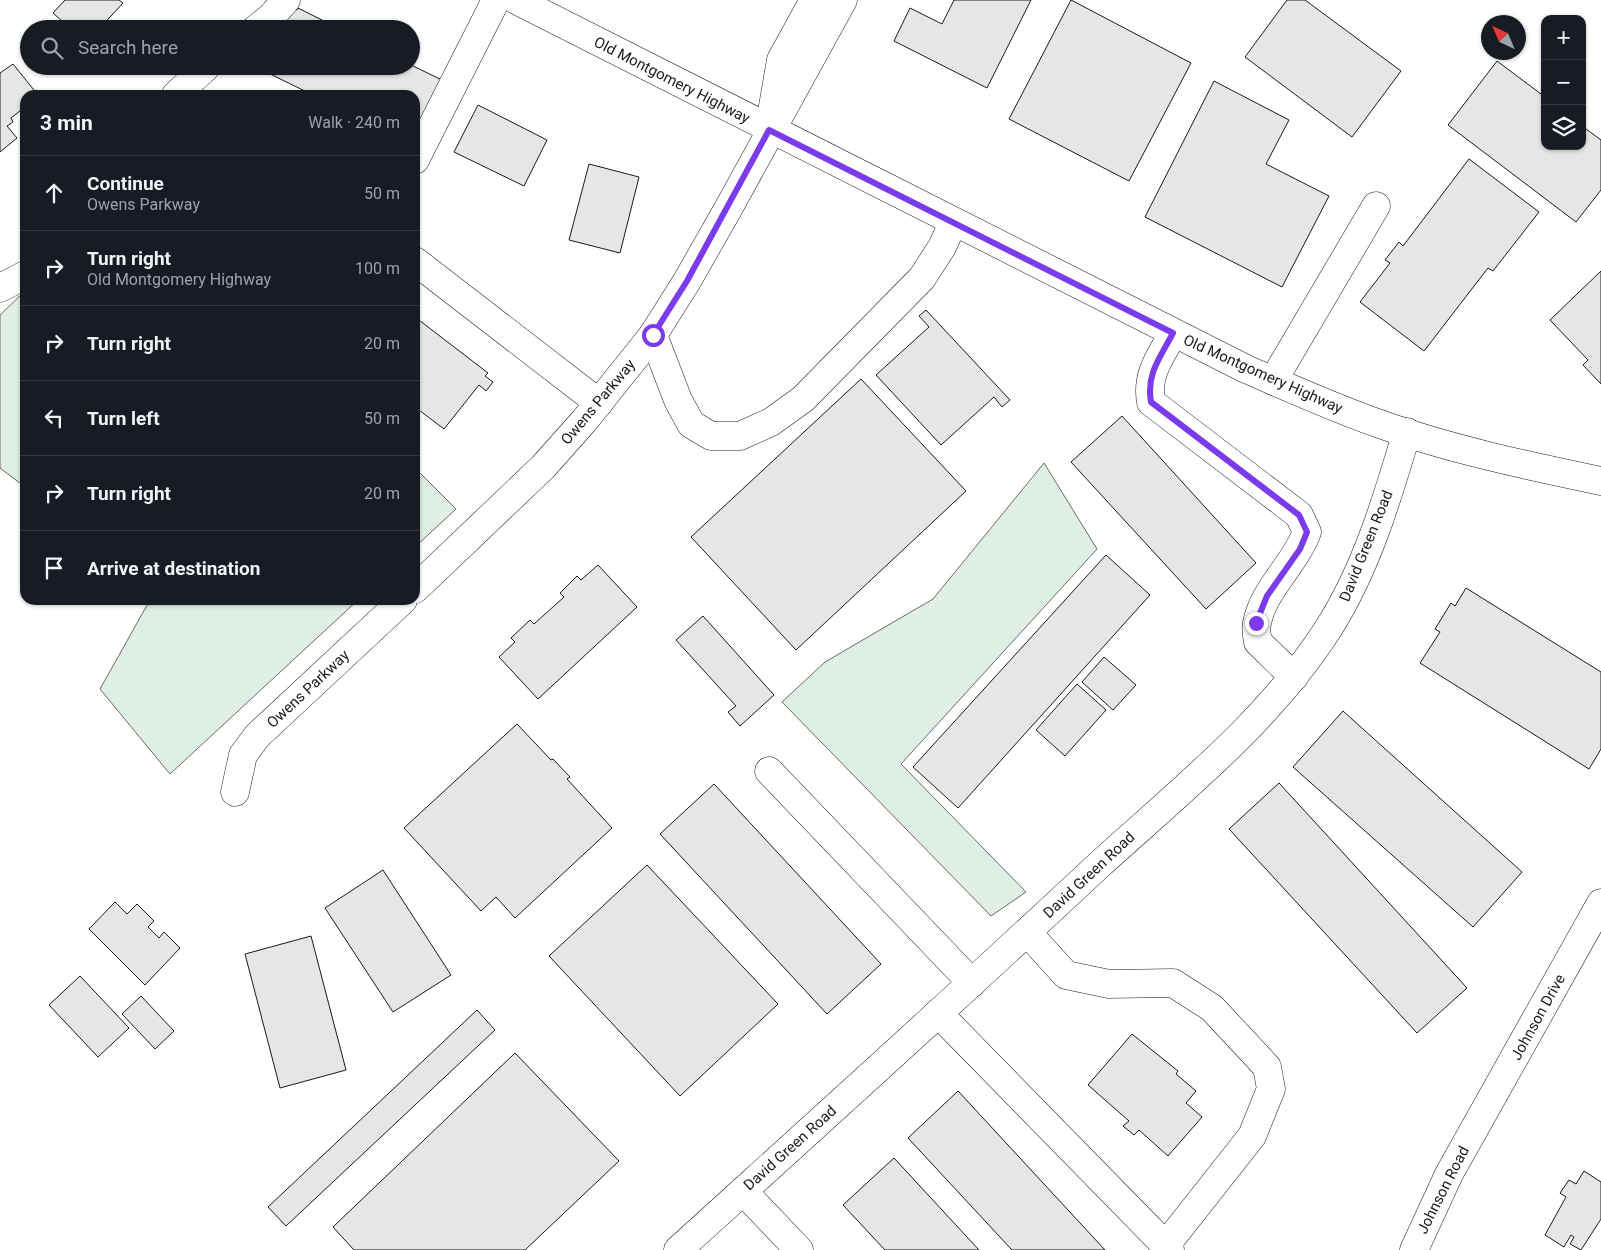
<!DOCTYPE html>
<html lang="en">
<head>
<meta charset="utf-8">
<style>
  body { margin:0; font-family:Roboto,sans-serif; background:#242831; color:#f1f3f6 }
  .controls { position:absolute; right:15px; top:15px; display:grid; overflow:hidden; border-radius:10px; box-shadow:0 1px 4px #0004 }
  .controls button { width:45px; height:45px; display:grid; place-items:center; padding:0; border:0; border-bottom:1px solid #363941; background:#171b24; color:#f1f3f6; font:25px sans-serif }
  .compass { position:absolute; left:1481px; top:15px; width:45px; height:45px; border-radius:50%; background:#171b24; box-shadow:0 1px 4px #0004; rotate:316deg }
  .stop { position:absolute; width:15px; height:15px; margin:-11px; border:4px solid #7c3aed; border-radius:50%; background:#fff }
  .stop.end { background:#7c3aed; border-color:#fff; box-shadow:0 1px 5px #0008 }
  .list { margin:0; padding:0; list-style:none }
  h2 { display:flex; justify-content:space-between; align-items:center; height:65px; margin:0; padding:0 20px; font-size:21px }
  h2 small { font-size:16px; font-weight:400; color:#9ea1a6 }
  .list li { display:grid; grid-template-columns:32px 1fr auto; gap:15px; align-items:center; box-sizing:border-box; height:75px; padding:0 20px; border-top:1px solid #363941 }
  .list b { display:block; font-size:19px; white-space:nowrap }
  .list p { margin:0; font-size:16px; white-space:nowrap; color:#9ea1a6 }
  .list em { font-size:16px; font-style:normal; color:#9ea1a6 }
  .icon { flex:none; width:28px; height:28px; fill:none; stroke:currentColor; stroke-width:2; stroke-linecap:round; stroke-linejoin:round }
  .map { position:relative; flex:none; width:1601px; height:1250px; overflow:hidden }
  .search { position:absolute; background:#171b24; box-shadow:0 1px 4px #0004; left:20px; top:20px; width:400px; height:55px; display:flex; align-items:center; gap:12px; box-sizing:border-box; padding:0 18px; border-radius:28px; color:#9ea1a6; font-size:19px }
  .panel { position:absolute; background:#171b24; box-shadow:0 1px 4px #0004; left:20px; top:90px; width:400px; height:515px; border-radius:15px }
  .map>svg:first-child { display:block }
  .green { fill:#e0efe3; stroke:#6a6a6a }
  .building { fill:#e6e6e6; stroke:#1a1a1a }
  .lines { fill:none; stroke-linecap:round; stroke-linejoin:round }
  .minor-casing { stroke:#1a1a1a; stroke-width:29 }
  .minor { stroke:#fff; stroke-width:28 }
  .route { stroke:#7c3aed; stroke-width:6 }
  .labels { text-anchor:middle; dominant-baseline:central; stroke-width:4; stroke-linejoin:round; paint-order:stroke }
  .street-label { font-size:15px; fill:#1a1a1a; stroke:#fff }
</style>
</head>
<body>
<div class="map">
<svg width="1601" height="1250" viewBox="0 0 1601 1250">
  <rect width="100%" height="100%" fill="#fff"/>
  <g class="green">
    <polygon points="25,291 25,487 0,468 0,315"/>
    <polygon points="1044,463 1097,549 901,764 1026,892 991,916 782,702 825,662 933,599"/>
    <polygon points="415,468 456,509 415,547"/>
    <polygon points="150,600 358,600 170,774 100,689"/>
  </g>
  <g class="building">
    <polygon points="65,0 119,0 123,3 99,29 71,29 53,13"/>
    <polygon points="954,0 1031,0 987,88 894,41 910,8 942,24"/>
    <polygon points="1071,0 1191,63 1129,181 1009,119"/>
    <polygon points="1287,0 1305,0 1401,71 1352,137 1245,57"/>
    <polygon points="292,8 297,10 298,8 340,29 288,29 291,23 285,21"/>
    <polygon points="1497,61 1545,97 1545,146 1582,146 1582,126 1601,140 1601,190 1576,222 1448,125"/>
    <polygon points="13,64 38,95 25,95 25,107 11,118 13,122 7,126 17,138 0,152 0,73"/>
    <polygon points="411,65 444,81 415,137 415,95 313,95 266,72 269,66"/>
    <polygon points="1214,81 1289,120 1266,164 1329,196 1282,287 1145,217"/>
    <polygon points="478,105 547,140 524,186 454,152"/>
    <polygon points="1469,159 1539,212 1493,271 1488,268 1424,351 1360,302 1390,263 1385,260 1399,242 1403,246"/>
    <polygon points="589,164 639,177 620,253 569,240"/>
    <polygon points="1601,271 1601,384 1583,365 1588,360 1550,320"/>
    <polygon points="926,310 1010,400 1002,407 994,397 941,445 876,375 929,327 919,316"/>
    <polygon points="415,317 488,373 485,376 493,382 486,391 479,385 444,429 415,407"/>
    <polygon points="861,379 966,491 796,650 691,537"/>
    <polygon points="1122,416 1256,563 1206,609 1071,462"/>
    <polygon points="1106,555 1150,595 958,808 913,767"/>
    <polygon points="598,565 637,607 538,699 499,657 515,642 511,638 530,620 534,624 564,597 560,593 577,576 581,580"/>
    <polygon points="1466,588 1601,672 1601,749 1589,769 1420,663 1440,632 1435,629 1451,603 1455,606"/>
    <polygon points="703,616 774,695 740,726 728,712 736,706 676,640"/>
    <polygon points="1104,657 1136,685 1113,710 1082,682"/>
    <polygon points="1077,684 1106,710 1065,756 1036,730"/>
    <polygon points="1343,711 1522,872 1473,927 1293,767"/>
    <polygon points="517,724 551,760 553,759 570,777 567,779 612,828 515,918 496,897 481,911 404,828"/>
    <polygon points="1279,783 1467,988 1417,1033 1229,829"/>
    <polygon points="714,784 881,964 827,1014 660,834"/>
    <polygon points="647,865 778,1004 680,1096 549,956"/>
    <polygon points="383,870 451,975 393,1012 325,908"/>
    <polygon points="115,902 127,914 137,904 154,921 148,927 159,938 164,932 180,948 145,985 89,929"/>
    <polygon points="311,936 346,1070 280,1088 245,954"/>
    <polygon points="80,976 129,1028 98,1057 49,1005"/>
    <polygon points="141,996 174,1031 155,1049 122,1014"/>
    <polygon points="477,1010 495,1030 286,1226 268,1207"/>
    <polygon points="1132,1034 1178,1071 1176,1074 1196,1091 1186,1103 1202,1117 1168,1156 1139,1130 1134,1135 1123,1126 1129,1121 1088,1085"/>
    <polygon points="515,1053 619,1161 525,1250 354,1250 333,1227"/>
    <polygon points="958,1091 1105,1250 1012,1250 908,1138"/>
    <polygon points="894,1158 979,1250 885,1250 843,1205"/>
    <polygon points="1584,1171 1601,1182 1601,1219 1581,1250 1570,1244 1574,1237 1571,1235 1564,1247 1545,1235 1566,1197 1560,1193 1569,1180 1576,1184"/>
  </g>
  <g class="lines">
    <g class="minor-casing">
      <g id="minor">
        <path d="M516,0L1246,369C1290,388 1334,408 1380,424C1449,449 1529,466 1601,481"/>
        <polyline points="256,29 271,17 286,0"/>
        <polyline points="176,95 207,66"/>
        <polyline points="772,112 781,60 814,0"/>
        <polyline points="415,160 496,0"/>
        <polyline points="415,261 599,403"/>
        <polyline points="0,288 25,275"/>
        <path d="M1173,333C1160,358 1146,374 1151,402L1299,515L1307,532C1295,564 1263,590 1257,623C1255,628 1257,636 1258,642L1294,677"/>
        <polyline points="653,335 678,400 691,424 711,436 740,436 771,422 803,399 922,278 942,247 953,223"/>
        <polyline points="1273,381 1376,206"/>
        <polyline points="415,589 543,467 584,421 653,335 687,281 728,209 843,0"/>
        <polyline points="769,771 972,983"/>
        <polyline points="235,792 243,755 257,736 403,600"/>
        <polyline points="1027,932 1066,975 1109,984 1173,983 1212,1008 1267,1067 1271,1089 1252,1136 1166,1245"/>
        <polyline points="938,1013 1170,1250"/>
        <polyline points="743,1191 799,1250"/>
        <path d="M678,1250C819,1122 960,995 1099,865C1178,793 1270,720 1328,629C1366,570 1387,499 1407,432"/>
        <polyline points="1414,1250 1449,1174 1601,903"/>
      </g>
    </g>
    <use href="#minor" class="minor"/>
  </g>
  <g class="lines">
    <path class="route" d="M653,335L687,281L769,130L1173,333C1160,358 1146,374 1151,402L1299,515L1307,532L1300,549L1267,596L1256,623"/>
  </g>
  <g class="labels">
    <g class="street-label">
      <text transform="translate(672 80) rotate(27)">Old Montgomery Highway</text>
      <text transform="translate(1263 374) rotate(24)">Old Montgomery Highway</text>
      <text transform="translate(598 402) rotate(-50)">Owens Parkway</text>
      <text transform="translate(1366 546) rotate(-68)">David Green Road</text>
      <text transform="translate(308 689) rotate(-43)">Owens Parkway</text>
      <text transform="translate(1089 875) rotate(-43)">David Green Road</text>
      <text transform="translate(1538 1017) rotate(-61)">Johnson Drive</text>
      <text transform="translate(790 1148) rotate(-42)">David Green Road</text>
      <text transform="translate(1443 1190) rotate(-63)">Johnson Road</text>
    </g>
  </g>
</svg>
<div class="controls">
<button>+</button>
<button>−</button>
<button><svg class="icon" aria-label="layers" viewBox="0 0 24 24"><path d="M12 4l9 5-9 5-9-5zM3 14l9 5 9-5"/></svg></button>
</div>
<svg class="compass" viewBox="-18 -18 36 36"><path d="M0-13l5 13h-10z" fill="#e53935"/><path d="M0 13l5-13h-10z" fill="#9ea1a6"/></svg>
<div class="stop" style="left:653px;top:335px"></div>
<div class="stop end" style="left:1256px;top:623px"></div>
<div class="search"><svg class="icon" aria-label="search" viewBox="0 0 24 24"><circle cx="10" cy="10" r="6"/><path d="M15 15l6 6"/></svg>Search here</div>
<section class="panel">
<h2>3 min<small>Walk · 240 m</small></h2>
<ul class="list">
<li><svg class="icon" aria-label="ahead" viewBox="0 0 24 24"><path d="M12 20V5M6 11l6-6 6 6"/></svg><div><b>Continue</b><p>Owens Parkway</p></div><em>50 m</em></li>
<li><svg class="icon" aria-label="right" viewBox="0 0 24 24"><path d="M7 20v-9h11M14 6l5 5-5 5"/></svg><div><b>Turn right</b><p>Old Montgomery Highway</p></div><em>100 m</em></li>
<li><svg class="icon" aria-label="right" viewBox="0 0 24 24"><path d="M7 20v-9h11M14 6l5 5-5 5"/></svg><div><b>Turn right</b></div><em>20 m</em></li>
<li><svg class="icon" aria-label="left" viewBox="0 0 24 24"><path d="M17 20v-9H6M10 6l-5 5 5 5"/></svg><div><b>Turn left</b></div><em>50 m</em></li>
<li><svg class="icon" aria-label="right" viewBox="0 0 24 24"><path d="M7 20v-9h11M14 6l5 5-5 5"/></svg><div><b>Turn right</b></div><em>20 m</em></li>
<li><svg class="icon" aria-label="arrive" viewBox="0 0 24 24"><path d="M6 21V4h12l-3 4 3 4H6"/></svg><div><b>Arrive at destination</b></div></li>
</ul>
</section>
</div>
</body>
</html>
